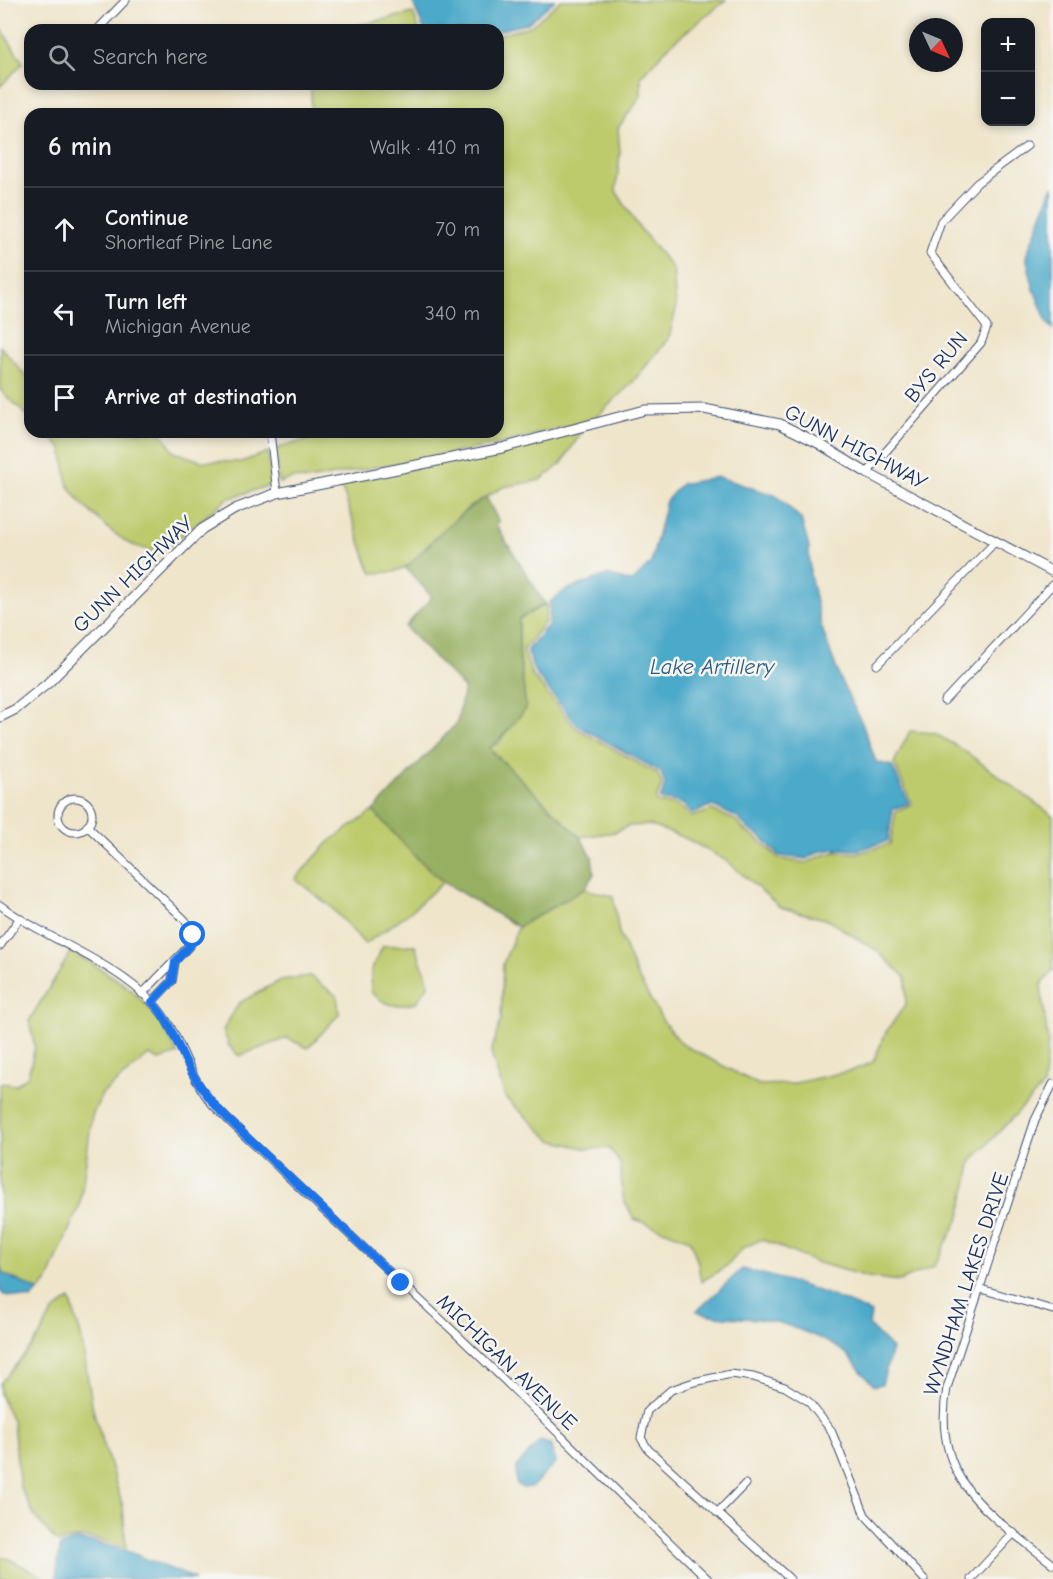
<!DOCTYPE html>
<html lang="en">
<head>
<meta charset="utf-8">
<style>
  body { margin:0; font-family:"Comic Neue",sans-serif; background:#20242c; color:#f1f3f6 }
  .controls { position:absolute; right:18px; top:18px; display:grid; overflow:hidden; border-radius:12px; box-shadow:0 3px 9px #0003 }
  .controls button { width:54px; height:54px; display:grid; place-items:center; padding:0; border:0; border-bottom:2px solid #363941; background:#171b24; color:#f1f3f6; font:30px sans-serif }
  .compass { position:absolute; left:909px; top:18px; width:54px; height:54px; border-radius:50%; background:#171b24; box-shadow:0 3px 9px #0003; rotate:134deg }
  .stop { position:absolute; width:18px; height:18px; margin:-14px; border:4px solid #1a73e8; border-radius:50%; background:#fff }
  .stop.end { background:#1a73e8; border-color:#fff; box-shadow:0 2px 6px #0008 }
  .list { margin:0; padding:0; list-style:none }
  h2 { display:flex; justify-content:space-between; align-items:center; height:78px; margin:0; padding:0 24px; font-size:26px }
  h2 small { font-size:20px; font-weight:400; color:#9ea1a6 }
  .list li { display:grid; grid-template-columns:39px 1fr auto; gap:18px; align-items:center; box-sizing:border-box; height:84px; padding:0 24px; border-top:2px solid #363941 }
  .list b { display:block; font-size:22px; white-space:nowrap }
  .list p { margin:0; font-size:20px; white-space:nowrap; color:#9ea1a6 }
  .list em { font-size:20px; font-style:normal; color:#9ea1a6 }
  .icon { flex:none; width:33px; height:33px; fill:none; stroke:currentColor; stroke-width:2; stroke-linecap:round; stroke-linejoin:round }
  .map { position:relative; flex:none; width:1053px; height:1579px; overflow:hidden }
  .search { position:absolute; background:#171b24; box-shadow:0 3px 9px #0003; left:24px; top:24px; width:480px; height:66px; display:flex; align-items:center; gap:15px; box-sizing:border-box; padding:0 21px; border-radius:18px; color:#9ea1a6; font-size:22px }
  .panel { position:absolute; background:#171b24; box-shadow:0 3px 9px #0003; left:24px; top:108px; width:480px; height:330px; border-radius:18px }
  .map>svg:first-child { display:block }
  .green { fill:#becb6d; stroke:#6c7d66; stroke-width:1.5 }
  .forest { fill:#96af60; stroke:#586f5f; stroke-width:1.5 }
  .water { fill:#4ba9c9; stroke:#336c94; stroke-width:1.5 }
  .lines { fill:none; stroke-linecap:round; stroke-linejoin:round }
  .minor-casing { stroke:#3b4a6e; stroke-width:9 }
  .secondary-casing { stroke:#3b4a6e; stroke-width:11 }
  .minor { stroke:#fff; stroke-width:7 }
  .secondary { stroke:#fff; stroke-width:9 }
  .route { stroke:#1a73e8; stroke-width:8 }
  .labels { text-anchor:middle; dominant-baseline:central; stroke-width:5; stroke-linejoin:round; paint-order:stroke }
  .street-label { font-size:21px; fill:#1b2f5e; stroke:#f6f6f2 }
  .water-label { font-size:22px; font-style:italic; fill:#2c5a83; stroke:#f6f6f2 }
</style>
</head>
<body>
<div class="map">
<svg width="1053" height="1579" viewBox="0 0 1053 1579">
  <rect width="100%" height="100%" fill="#f6f6f2"/>
  <filter id="ink" filterUnits="userSpaceOnUse"><feTurbulence type="fractalNoise" baseFrequency=".0167" numOctaves="2"/><feDisplacementMap in="SourceGraphic" scale="12" xChannelSelector="R" yChannelSelector="G"/><feConvolveMatrix kernelMatrix="1 2 1 2 8 2 1 2 1" color-interpolation-filters="sRGB"/></filter>
  <filter id="wash" filterUnits="userSpaceOnUse"><feTurbulence type="fractalNoise" baseFrequency=".008" numOctaves="4" result="noise"/><feDisplacementMap in="SourceGraphic" scale="24" xChannelSelector="R" yChannelSelector="G"/><feGaussianBlur stdDeviation="1.35" result="paint"/><feColorMatrix in="noise" values="0 0 0 0 0 0 0 0 0 0 0 0 0 0 0 0 0 1.4 0 .05"/><feComposite in="paint" operator="in"/></filter>
  <g filter="url(#wash)">
    <rect width="100%" height="100%" fill="#efe5cb"/>
    <g class="green">
      <polygon points="561,0 726,0 672,43 641,76 641,96 618,128 620,153 616,191 638,226 673,269 676,309 669,338 632,383 594,419 501,444 307,480 294,478 279,483 276,449 315,437 318,432 498,432 498,114 311,114 311,84 498,84 498,35 531,26"/>
      <polygon points="413,13 419,30 357,30 358,25"/>
      <polygon points="0,27 23,63 0,87"/>
      <polygon points="0,346 30,381 30,418 0,390"/>
      <polygon points="582,431 562,463 541,480 503,487 469,507 435,538 409,566 393,572 372,573 367,562 344,494 339,484"/>
      <polygon points="45,432 161,432 174,452 201,461 241,462 268,452 271,485 227,499 173,543 157,553 130,544 111,531 82,504 68,485 62,449"/>
      <polygon points="547,604 545,622 523,650 532,675 576,728 658,774 662,785 656,799 657,802 679,806 692,817 712,810 737,821 745,831 758,839 780,859 807,863 821,856 836,852 860,853 890,844 896,811 912,804 894,763 910,731 934,733 963,750 1053,816 1053,970 1041,985 1048,1043 1043,1086 972,1160 960,1217 934,1266 900,1281 868,1277 812,1261 762,1239 743,1248 728,1265 701,1282 698,1263 690,1240 634,1219 623,1198 620,1163 609,1148 588,1149 551,1140 505,1097 491,1053 501,1020 503,964 518,927 584,889 613,896 619,933 636,974 663,1021 682,1044 759,1085 791,1084 854,1070 873,1062 886,1032 906,1004 906,978 876,950 828,920 780,907 727,861 687,839 649,825 628,826 615,832 580,837 489,748 500,742 507,728 526,709 519,651 519,619"/>
      <polygon points="373,811 414,855 443,882 409,913 365,944 330,906 295,879 329,842"/>
      <path d="M415,945L429,984L416,1003C395,1007 387,1007 371,992V971L383,946Z"/>
      <path d="M71,952C123,980 152,999 178,1054L159,1060L149,1055L102,1094L92,1116L80,1204L47,1282L39,1291L4,1274L0,1266V1083L15,1085L28,1076L35,1047L29,1021Z"/>
      <polygon points="310,976 337,996 339,1014 308,1048 287,1038 239,1056 229,1046 223,1030 239,1003 281,980"/>
      <path d="M70,1299L81,1336L93,1410L123,1507L126,1548C99,1540 87,1532 58,1543L36,1518L20,1487L13,1423L0,1394V1384L39,1337L52,1313Z"/>
      <polygon points="0,1557 5,1557 47,1579 0,1579"/>
    </g>
    <path class="forest" d="M486,497L499,522L496,525L545,604L519,619V651L526,709C514,722 503,739 489,748L580,837L592,856L594,874L584,889L518,927L443,882L414,855L374,812H372L457,723L464,688L405,627L432,597L405,567L409,565C433,540 456,515 486,497Z"/>
    <g class="water">
      <polygon points="412,0 555,0 528,23 498,31 424,30"/>
      <polygon points="1053,186 1053,329 1048,324 1034,290 1026,256"/>
      <polygon points="718,477 777,496 801,519 809,547 810,574 821,626 841,681 862,723 876,762 892,766 909,803 893,809 888,841 859,850 835,849 819,852 807,859 780,856 760,836 748,829 738,818 713,806 707,807 693,814 681,803 660,799 665,785 661,772 578,726 535,673 527,650 549,624 550,602 566,590 607,575 632,582 651,563 666,501 681,484"/>
      <polygon points="0,1266 4,1274 39,1291 31,1299 4,1295 0,1291"/>
      <path d="M742,1269C787,1279 830,1293 871,1313L869,1326L892,1349L882,1384L875,1386C864,1376 857,1365 847,1355C836,1343 787,1324 771,1321C746,1316 720,1320 697,1311Z"/>
      <polygon points="540,1441 550,1444 556,1462 532,1487 523,1488 516,1483 516,1467"/>
      <polygon points="76,1540 95,1542 127,1551 195,1579 56,1579 60,1546"/>
    </g>
  </g>
  <g filter="url(#ink)">
    <g class="lines">
      <g class="minor-casing">
        <g id="minor">
          <polyline points="97,30 126,0"/>
          <polyline points="270,432 277,493"/>
          <polyline points="867,473 981,343 987,327 930,253 941,221 977,183 1027,146"/>
          <polyline points="877,665 996,541"/>
          <polyline points="944,701 1053,584"/>
          <circle cx="75" cy="815" r="17"/>
          <polyline points="87,826 185,920 192,930 191,944 142,994"/>
          <path d="M0,905C48,941 111,959 154,1004C181,1033 187,1076 214,1106C236,1128 259,1149 282,1171C338,1225 396,1277 452,1330C539,1412 621,1497 708,1579"/>
          <polyline points="0,946 19,919"/>
          <polyline points="152,1002 172,981 175,962"/>
          <path d="M1053,1084L1035,1120L947,1388C930,1480 989,1514 1053,1564"/>
          <polyline points="981,1289 1053,1310"/>
          <polyline points="717,1513 745,1484"/>
          <polyline points="790,1579 648,1449 641,1438 647,1411 671,1390 694,1382 731,1374 753,1377 785,1387 808,1401 831,1430 865,1515 924,1579"/>
          <polyline points="971,1579 1014,1533"/>
        </g>
      </g>
      <g class="secondary-casing">
        <polyline id="secondary" points="0,717 16,709 48,683 202,529 235,509 277,493 502,448 645,410 704,409 780,424 818,443 867,473 1053,572"/>
      </g>
      <use href="#minor" class="minor"/>
      <use href="#secondary" class="secondary"/>
    </g>
  </g>
  <g class="lines" filter="url(#ink)">
    <path class="route" d="M193,935L191,944L175,962L172,981L152,1002C171,1021 178,1049 191,1071C201,1089 214,1105 228,1119L401,1283"/>
  </g>
  <g class="labels">
    <g class="street-label">
      <text transform="translate(936 367) rotate(-50)">BYS RUN</text>
      <text transform="translate(856 447) rotate(28)">GUNN HIGHWAY</text>
      <text transform="translate(133 574) rotate(-44)">GUNN HIGHWAY</text>
      <text transform="translate(966 1284) rotate(-72)">WYNDHAM LAKES DRIVE</text>
      <text transform="translate(507 1362) rotate(44)">MICHIGAN AVENUE</text>
    </g>
    <g class="water-label">
      <text x="712" y="667">Lake Artillery</text>
    </g>
  </g>
</svg>
<div class="controls">
<button>+</button>
<button>−</button>
</div>
<svg class="compass" viewBox="-18 -18 36 36"><path d="M0-13l5 13h-10z" fill="#e53935"/><path d="M0 13l5-13h-10z" fill="#9ea1a6"/></svg>
<div class="stop" style="left:193px;top:935px"></div>
<div class="stop end" style="left:401px;top:1283px"></div>
<div class="search"><svg class="icon" aria-label="search" viewBox="0 0 24 24"><circle cx="10" cy="10" r="6"/><path d="M15 15l6 6"/></svg>Search here</div>
<section class="panel">
<h2>6 min<small>Walk · 410 m</small></h2>
<ul class="list">
<li><svg class="icon" aria-label="ahead" viewBox="0 0 24 24"><path d="M12 20V5M6 11l6-6 6 6"/></svg><div><b>Continue</b><p>Shortleaf Pine Lane</p></div><em>70 m</em></li>
<li><svg class="icon" aria-label="left" viewBox="0 0 24 24"><path d="M17 20v-9H6M10 6l-5 5 5 5"/></svg><div><b>Turn left</b><p>Michigan Avenue</p></div><em>340 m</em></li>
<li><svg class="icon" aria-label="arrive" viewBox="0 0 24 24"><path d="M6 21V4h12l-3 4 3 4H6"/></svg><div><b>Arrive at destination</b></div></li>
</ul>
</section>
</div>
</body>
</html>
